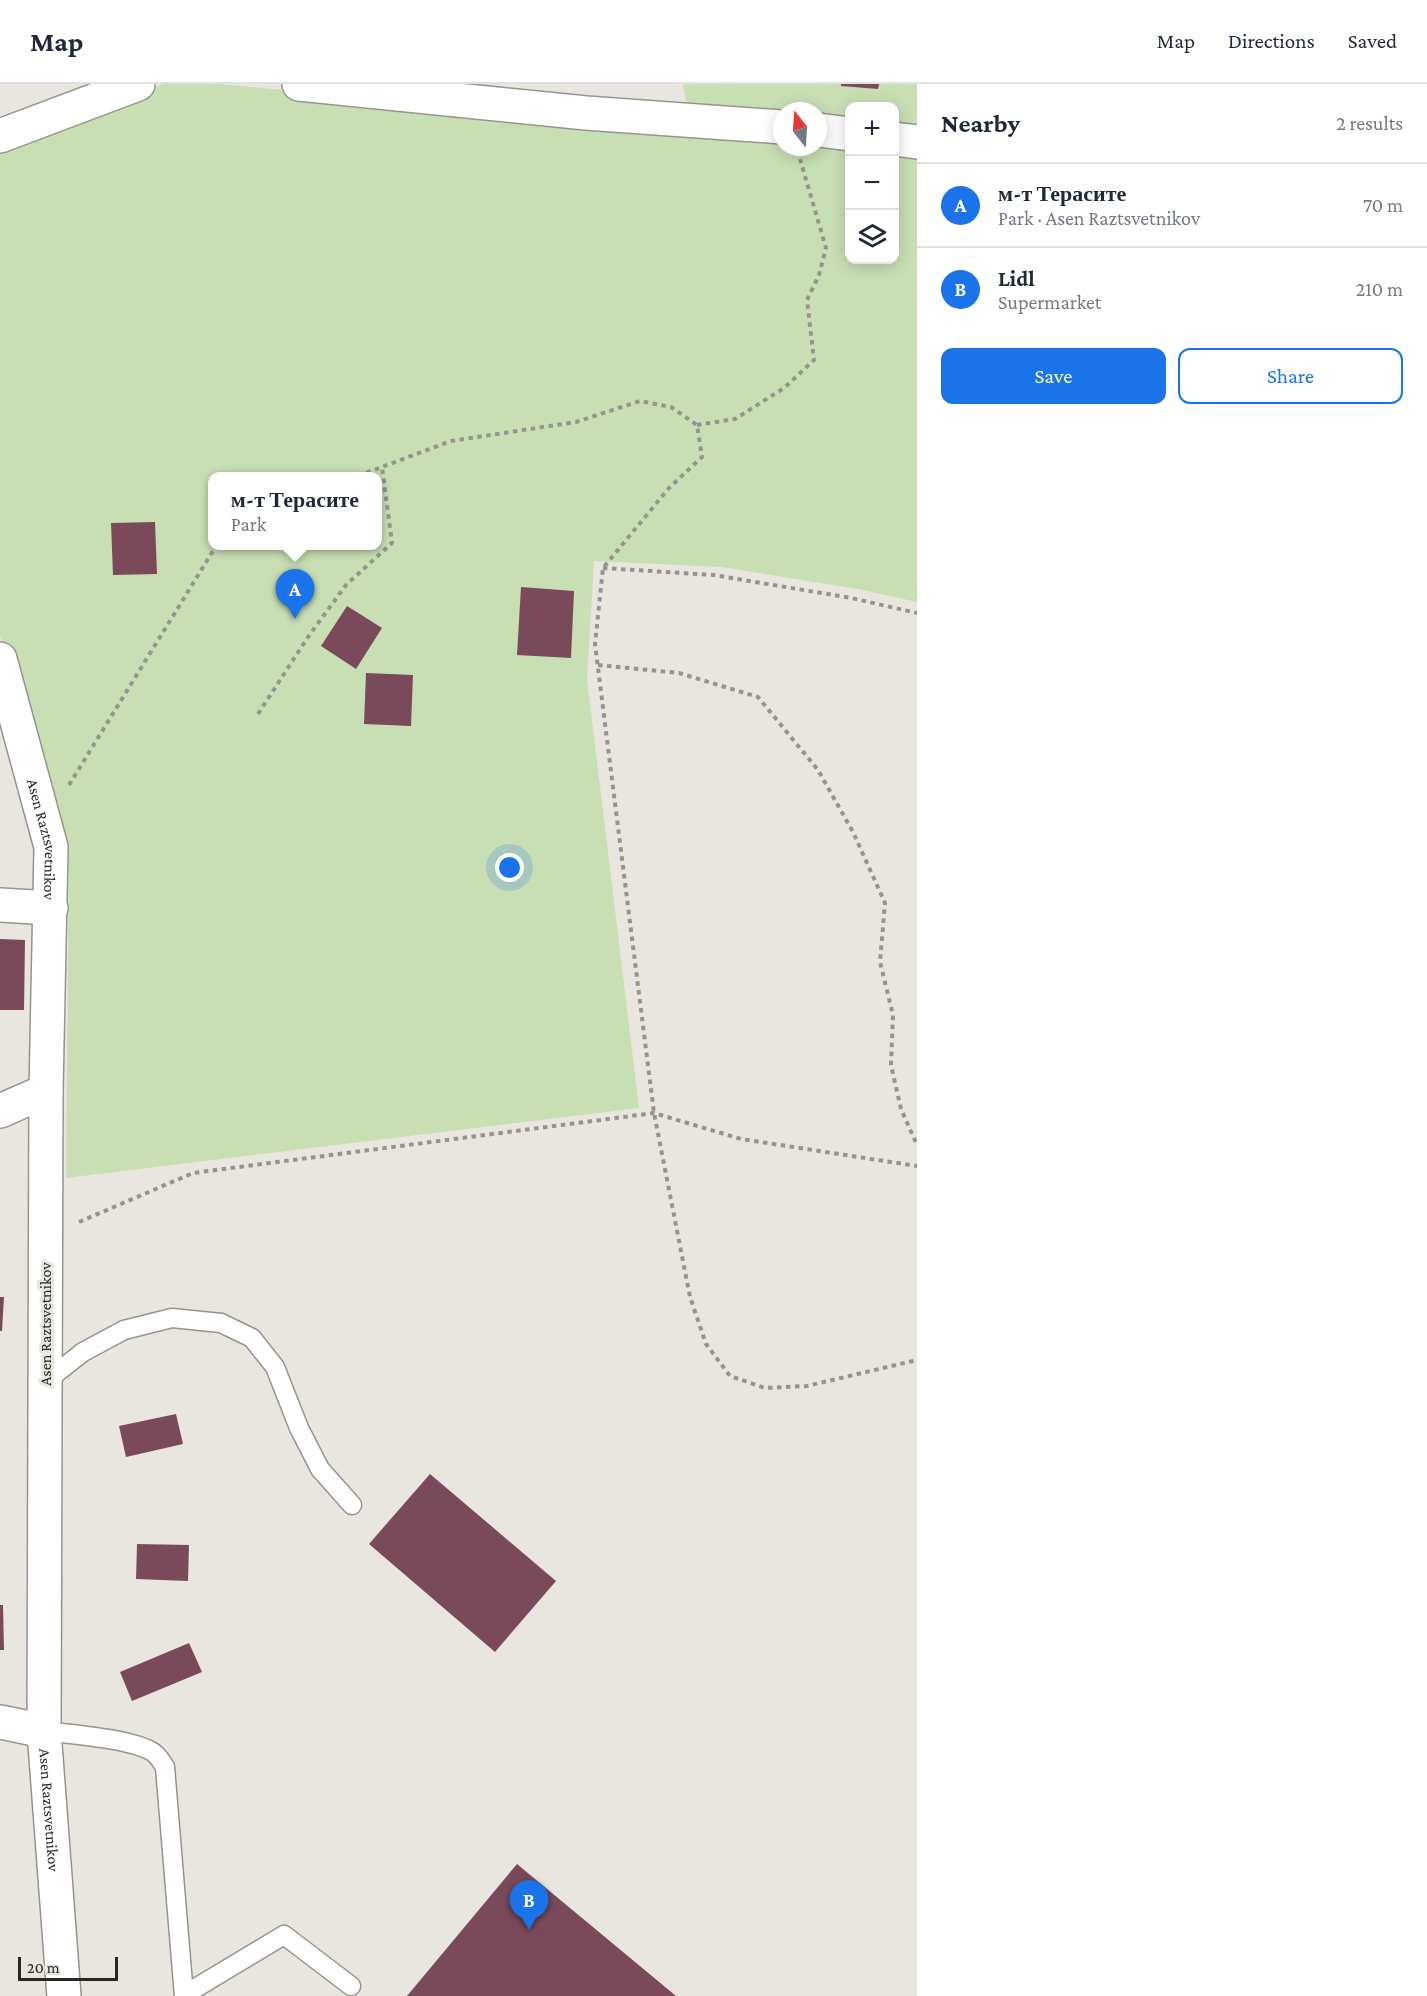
<!DOCTYPE html>
<html lang="en">
<head>
<meta charset="utf-8">
<style>
  body { margin:0; font-family:"Crimson Pro",serif; background:#f6f6f7; color:#1f2937 }
  .controls { position:absolute; right:18px; top:18px; display:grid; overflow:hidden; border-radius:12px; box-shadow:0 3px 15px #0003 }
  .controls button { width:54px; height:54px; display:grid; place-items:center; padding:0; border:0; border-bottom:2px solid #e0e1e3; background:#fff; color:#1f2937; font:30px sans-serif }
  .compass { position:absolute; left:773px; top:18px; width:54px; height:54px; border-radius:50%; background:#fff; box-shadow:0 3px 15px #0003; rotate:343deg }
  .scale { position:absolute; left:18px; bottom:15px; width:100px; box-sizing:border-box; padding-left:6px; border:3px solid #272724; border-top:0; font-size:16px; line-height:21px; white-space:nowrap; color:#272724; -webkit-text-stroke:4px #e8e6de; paint-order:stroke }
  .you { position:absolute; left:510px; top:784px; width:21px; height:21px; margin:-15px; border:4px solid #fff; border-radius:50%; background:#1a73e8; box-shadow:0 0 0 9px #1a73e833 }
  .badge { display:grid; place-items:center; width:39px; height:39px; border-radius:50%; background:#1a73e8; color:#fff; font-size:20px; font-weight:700 }
  .pin { position:absolute; translate:-50% -50px; filter:drop-shadow(0 2px 3px #0008) }
  .pin::after { content:''; position:absolute; top:32px; width:21px; height:18px; background:inherit; clip-path:polygon(0 0,100% 0,50% 100%) }
  .popup { position:absolute; left:208px; top:388px; width:174px; height:78px; box-sizing:border-box; display:grid; place-content:center; border-radius:12px; background:#fff; filter:drop-shadow(0 2px 4px #0005); font-size:20px; white-space:nowrap; color:#747a83 }
  .popup b { font-size:22px; color:#1f2937 }
  .popup::after { content:''; position:absolute; left:50%; top:100%; margin-left:-12px; border:12px solid transparent; border-top-color:#fff }
  .list { margin:0; padding:0; list-style:none }
  h2 { display:flex; justify-content:space-between; align-items:center; height:78px; margin:0; padding:0 24px; font-size:26px }
  h2 small { font-size:20px; font-weight:400; color:#747a83 }
  .list li { display:grid; grid-template-columns:39px 1fr auto; gap:18px; align-items:center; box-sizing:border-box; height:84px; padding:0 24px; border-top:2px solid #e0e1e3 }
  .list b { display:block; font-size:22px; white-space:nowrap }
  .list p { margin:0; font-size:20px; white-space:nowrap; color:#747a83 }
  .list em { font-size:20px; font-style:normal; color:#747a83 }
  .actions { display:flex; gap:12px; padding:18px 24px }
  .actions a { flex:1; padding:14px 0; border:2px solid #1a73e8; border-radius:12px; text-align:center; font-size:21px; color:#1a73e8 }
  .actions .main { background:#1a73e8; color:#fff }
  .icon { flex:none; width:33px; height:33px; fill:none; stroke:currentColor; stroke-width:2; stroke-linecap:round; stroke-linejoin:round }
  .map { position:relative; flex:none; width:917px; height:1912px; overflow:hidden }
  header { display:flex; align-items:center; gap:36px; box-sizing:border-box; height:84px; padding:0 30px; background:#fff; border-bottom:2px solid #e0e1e3 }
  header strong { font-size:28px }
  nav { display:flex; gap:33px; margin-inline-start:auto; font-size:21px }
  main { display:flex }
  aside { flex:1; background:#fff }
  .map>svg:first-child { display:block }
  .green { fill:#c8dfb4; fill-rule:evenodd }
  .building { fill:#7a4a5a }
  .lines { fill:none; stroke-linecap:round; stroke-linejoin:round }
  .service-casing { stroke:#96948d; stroke-width:21 }
  .minor-casing { stroke:#96948d; stroke-width:36 }
  .path { stroke:#95948e; stroke-width:4; stroke-dasharray:4.5 4.5; stroke-linecap:butt }
  .service { stroke:#fff; stroke-width:18 }
  .minor { stroke:#fff; stroke-width:33 }
  .labels { text-anchor:middle; dominant-baseline:central; stroke-width:6; stroke-linejoin:round; paint-order:stroke }
  .street-label { font-size:16px; fill:#272724; stroke:#e8e6de }
</style>
</head>
<body>
<header>
<strong>Map</strong>
<nav><a>Map</a><a>Directions</a><a>Saved</a></nav>
</header>
<main>
<div class="map">
<svg width="917" height="1912" viewBox="0 0 917 1912">
  <rect width="100%" height="100%" fill="#e8e6de"/>
  <path class="green" d="M164,0H221L691,48L683,0H917V518L863,506L722,483L594,477L587,595L639,1024L66,1094L69,765L0,552V63ZM850,22H894V176H850ZM782,27H818V63H782ZM212,392H378V462H212Z"/>
  <g class="building">
    <polygon points="841,0 879,0 878,5 841,2"/>
    <polygon points="155,438 157,490 113,491 111,439"/>
    <polygon points="521,503 574,507 571,574 517,571"/>
    <polygon points="347,522 382,544 356,585 321,562"/>
    <polygon points="366,589 413,591 411,642 364,640"/>
    <polygon points="0,855 25,856 24,926 0,926"/>
    <polygon points="0,1213 4,1213 2,1247 0,1247"/>
    <polygon points="176,1330 183,1360 126,1373 119,1342"/>
    <polygon points="430,1390 556,1497 495,1568 369,1460"/>
    <polygon points="137,1460 189,1461 188,1497 136,1495"/>
    <polygon points="0,1521 3,1521 4,1566 0,1566"/>
    <polygon points="189,1559 202,1588 132,1617 120,1588"/>
    <polygon points="517,1780 676,1912 407,1912"/>
  </g>
  <g class="lines">
    <g class="service-casing">
      <g id="service">
        <polyline points="45,1298 83,1268 124,1246 172,1234 221,1239 252,1254 275,1283 299,1344 320,1385 352,1421"/>
        <path d="M44,1647C69,1650 135,1655 154,1669C159,1673 162,1678 165,1683L184,1912"/>
        <polyline points="184,1911 284,1851 351,1902"/>
      </g>
    </g>
    <g class="minor-casing">
      <g id="minor">
        <polyline points="299,0 586,29 782,43"/>
        <polyline points="818,46 850,50"/>
        <polyline points="0,52 138,0"/>
        <polyline points="894,55 917,58"/>
        <path id="s1" d="M0,575L51,763L46,1007L44,1647L64,1912"/>
        <polyline points="0,821 51,824"/>
        <polyline points="0,1027 46,1007"/>
        <polyline points="0,1638 44,1647"/>
      </g>
    </g>
    <g class="path">
      <polyline points="697,341 735,335 784,304 814,276 807,216 819,191 826,164 800,75"/>
      <polyline points="358,392 451,357 576,338 640,317 671,323 697,341 702,373 669,404 603,484 595,560 654,1029 690,1213 706,1260 730,1292 765,1304 807,1302 917,1276"/>
      <polyline points="603,484 714,491 851,514 917,529"/>
      <polyline points="598,581 679,589 758,613 818,686 853,748 885,819 880,878 893,931 891,981 901,1025 917,1061"/>
      <polyline points="258,630 308,553 346,501 392,459 382,383"/>
      <polyline points="69,701 216,462"/>
      <polyline points="79,1138 193,1089 654,1029 741,1055 917,1082"/>
    </g>
    <use href="#service" class="service"/>
    <use href="#minor" class="minor"/>
  </g>
  <g class="labels">
    <g class="street-label">
      <text stroke="none"><textPath href="#s1" startOffset="186">Asen Raztsvetnikov</textPath></text>
      <text transform="translate(45 1240) rotate(-90)">Asen Raztsvetnikov</text>
      <text stroke="none"><textPath href="#s1" startOffset="1158">Asen Raztsvetnikov</textPath></text>
    </g>
  </g>
</svg>
<div class="controls">
<button>+</button>
<button>−</button>
<button><svg class="icon" aria-label="layers" viewBox="0 0 24 24"><path d="M12 4l9 5-9 5-9-5zM3 14l9 5 9-5"/></svg></button>
</div>
<svg class="compass" viewBox="-18 -18 36 36"><path d="M0-13l5 13h-10z" fill="#e53935"/><path d="M0 13l5-13h-10z" fill="#747a83"/></svg>
<div class="scale">20 m</div>
<div class="you"></div>
<div class="pin badge" style="left:295px;top:535px">A</div>
<div class="popup"><b>м-т Терасите</b>Park</div>
<div class="pin badge" style="left:529px;top:1846px">B</div>
</div>
<aside>
<h2>Nearby<small>2 results</small></h2>
<ul class="list">
<li><span class="badge">A</span><div><b>м-т Терасите</b><p>Park · Asen Raztsvetnikov</p></div><em>70 m</em></li>
<li><span class="badge">B</span><div><b>Lidl</b><p>Supermarket</p></div><em>210 m</em></li>
</ul>
<div class="actions"><a class="main">Save</a><a>Share</a></div>
</aside>
</main>
</body>
</html>
